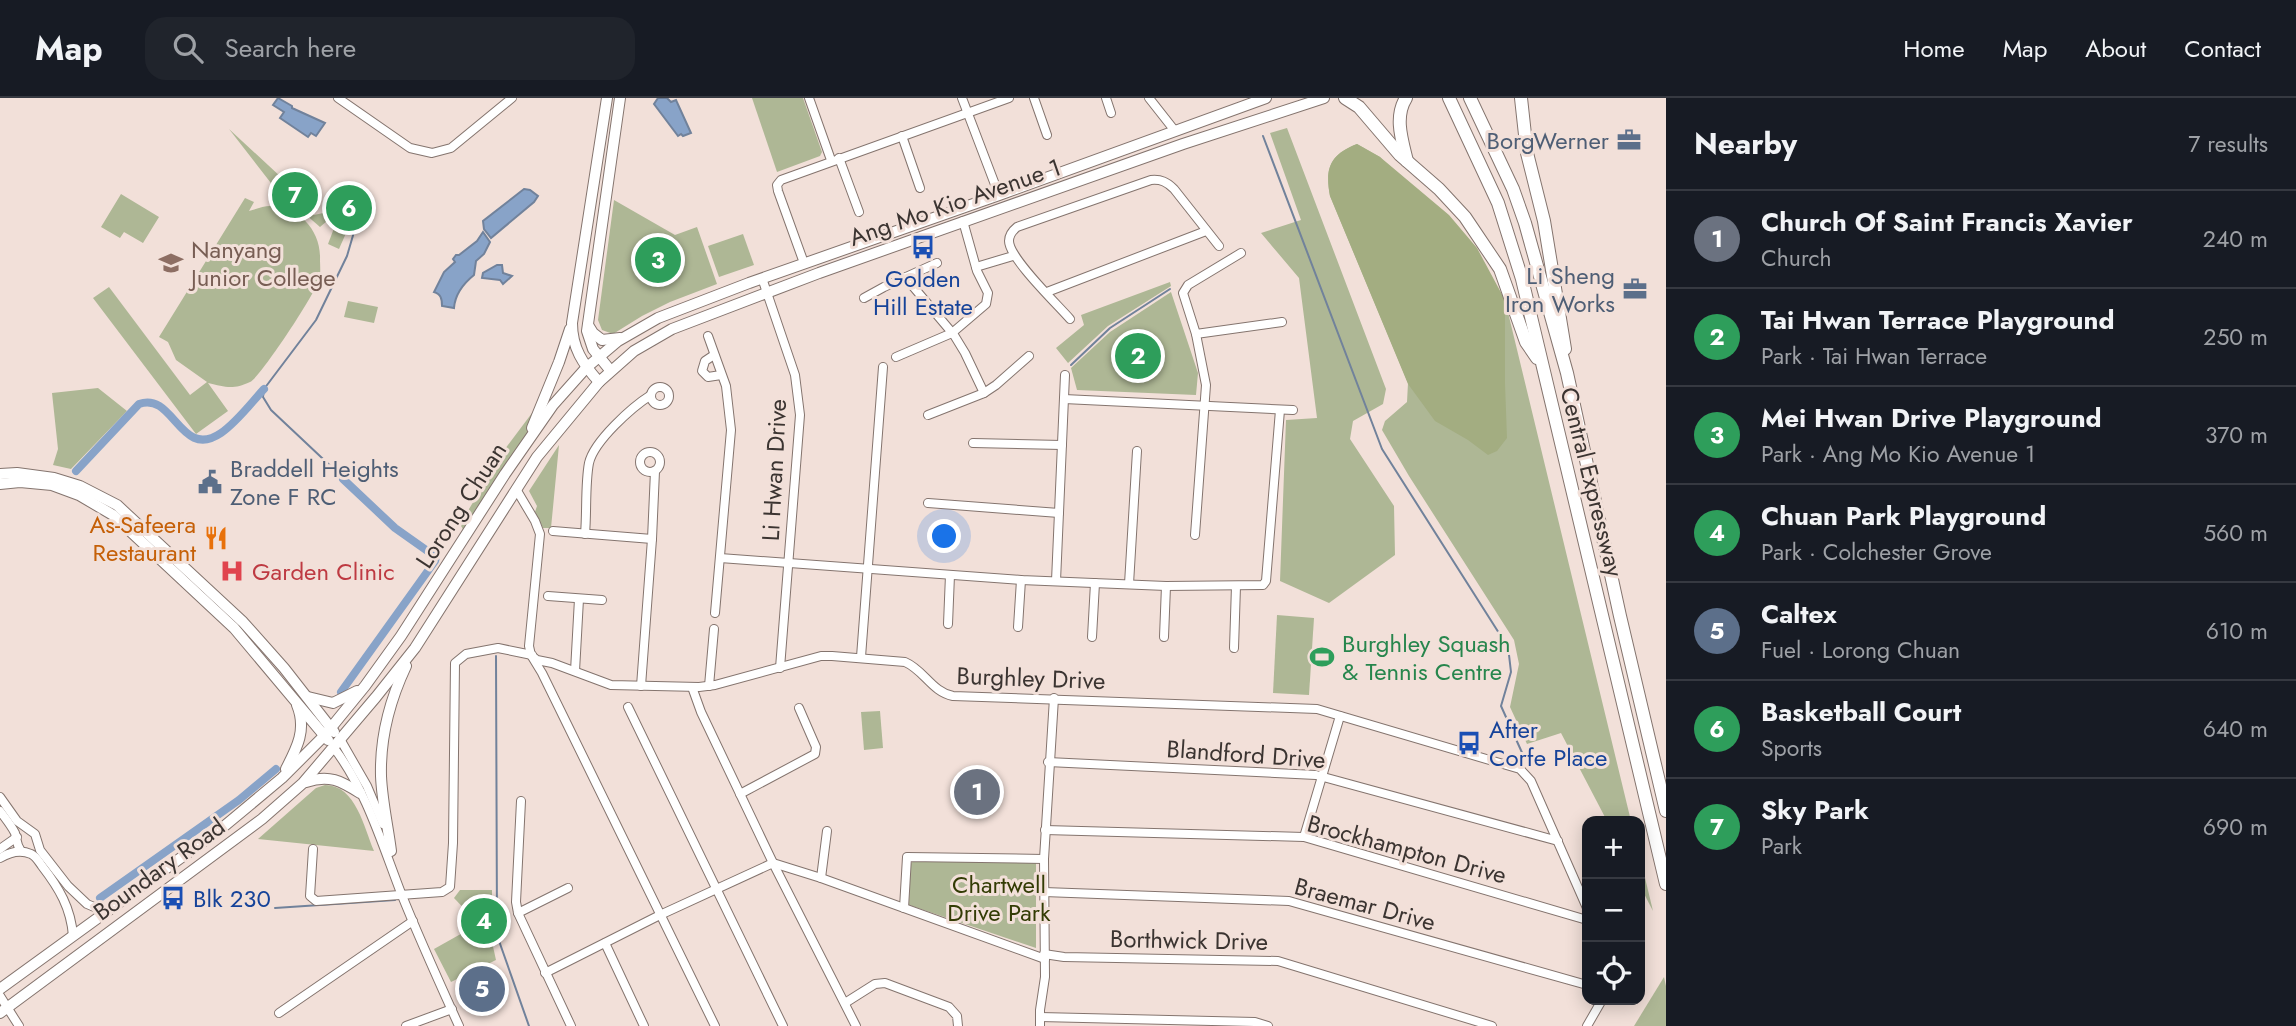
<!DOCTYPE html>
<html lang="en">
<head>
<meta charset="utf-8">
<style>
  body { margin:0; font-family:Jost,sans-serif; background:#20242c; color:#f1f3f6 }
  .controls { position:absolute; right:21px; bottom:21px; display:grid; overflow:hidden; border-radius:14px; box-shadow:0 4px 18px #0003 }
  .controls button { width:63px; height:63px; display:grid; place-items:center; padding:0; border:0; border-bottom:2px solid #363941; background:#171b24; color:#f1f3f6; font:35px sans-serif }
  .you { position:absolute; left:945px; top:439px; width:24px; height:24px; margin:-18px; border:5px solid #fff; border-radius:50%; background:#1a73e8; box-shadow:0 0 0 10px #1a73e833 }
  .badge { display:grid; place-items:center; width:46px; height:46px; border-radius:50%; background:#2563eb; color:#fff; font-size:23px; font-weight:700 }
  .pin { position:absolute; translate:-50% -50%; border:4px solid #fff; box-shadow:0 2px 7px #0006 }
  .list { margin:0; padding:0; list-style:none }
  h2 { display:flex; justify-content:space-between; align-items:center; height:91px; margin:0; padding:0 28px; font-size:30px }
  h2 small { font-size:23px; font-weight:400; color:#9ea1a6 }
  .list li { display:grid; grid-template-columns:46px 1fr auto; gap:21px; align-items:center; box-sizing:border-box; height:98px; padding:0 28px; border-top:2px solid #363941 }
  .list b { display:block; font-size:26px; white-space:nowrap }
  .list p { margin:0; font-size:23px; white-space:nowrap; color:#9ea1a6 }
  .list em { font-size:23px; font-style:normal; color:#9ea1a6 }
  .icon { flex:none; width:38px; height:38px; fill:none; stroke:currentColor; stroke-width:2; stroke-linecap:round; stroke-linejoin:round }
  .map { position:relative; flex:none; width:1666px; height:928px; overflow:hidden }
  header { display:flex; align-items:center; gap:42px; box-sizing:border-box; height:98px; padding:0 35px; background:#171b24; border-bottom:2px solid #363941 }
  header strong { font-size:33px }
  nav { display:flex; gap:38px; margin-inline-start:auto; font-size:24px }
  .search { width:490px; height:63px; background:#20242c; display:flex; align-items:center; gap:18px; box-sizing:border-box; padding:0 24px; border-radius:21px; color:#9ea1a6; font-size:26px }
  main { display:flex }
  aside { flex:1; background:#171b24 }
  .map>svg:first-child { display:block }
  .green { fill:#aeb795 }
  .forest { fill:#a3ad81 }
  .water { fill:#88a3c8; stroke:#71829b; stroke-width:2 }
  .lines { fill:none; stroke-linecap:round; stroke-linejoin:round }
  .stream { stroke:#71829b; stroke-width:2 }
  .canal { stroke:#88a3c8; stroke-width:8 }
  .minor-casing { stroke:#84746e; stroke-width:10 }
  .major-casing { stroke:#84746e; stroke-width:12 }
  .highway-casing { stroke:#84746e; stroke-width:14 }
  .minor { stroke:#fff; stroke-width:8 }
  .major { stroke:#fff; stroke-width:10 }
  .highway { stroke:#fff; stroke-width:12 }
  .labels { text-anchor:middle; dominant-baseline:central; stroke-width:6; stroke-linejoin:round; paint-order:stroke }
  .service-label { font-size:24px; fill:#4e5e75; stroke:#f2e0d9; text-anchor:end }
  .street-label { font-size:24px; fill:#3b3431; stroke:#f2e0d9 }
  .education-label { font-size:24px; fill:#785e54; stroke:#f2e0d9; text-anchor:start }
  .transit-label { font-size:24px; fill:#164399; stroke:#f2e0d9; text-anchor:start }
  .food-label { font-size:24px; fill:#c56008; stroke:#f2e0d9; text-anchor:end }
  .health-label { font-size:24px; fill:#be3a42; stroke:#f2e0d9; text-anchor:start }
  .leisure-label { font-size:24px; fill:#27864d; stroke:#f2e0d9; text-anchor:start }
  .park-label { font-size:24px; fill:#333c05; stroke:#f2e0d9 }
</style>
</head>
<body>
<header>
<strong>Map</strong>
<div class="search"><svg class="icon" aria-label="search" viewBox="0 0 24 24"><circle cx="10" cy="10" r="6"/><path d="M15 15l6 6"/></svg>Search here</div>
<nav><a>Home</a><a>Map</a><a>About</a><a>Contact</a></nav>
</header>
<main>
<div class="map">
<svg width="1666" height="928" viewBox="0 0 1666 928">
  <rect width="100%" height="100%" fill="#f2e0d9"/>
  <g class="green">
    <polygon points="752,0 803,0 822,54 820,58 777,74"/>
    <polygon points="1287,30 1386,291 1383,306 1353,323 1350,341 1394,408 1395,457 1329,505 1280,483 1286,322 1317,320 1299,180 1261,135 1301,122 1270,35"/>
    <polygon points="229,31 282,80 302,76 308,105 314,117 341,111 320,129 274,89"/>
    <path d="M1357,46L1380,59L1505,202L1631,723H1607L1561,635L1527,646L1510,609L1519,566L1514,542L1409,378L1382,332L1385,323L1407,304L1408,285L1330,98C1325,71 1329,57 1357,46Z"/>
    <polygon points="121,96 159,119 143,145 124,134 120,140 101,129"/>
    <path d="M245,100L254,104L249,113C256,111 264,108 270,108C299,109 321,132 320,161C320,167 321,176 319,182C315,196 260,280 250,284C233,292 225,289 208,285L228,313L196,336L93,200L109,189L190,297L207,284L176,262L168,244L159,239Z"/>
    <polygon points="614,102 675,137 697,129 717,186 670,204 642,218 613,236 602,232 598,222"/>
    <polygon points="344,104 358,108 339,151 328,146"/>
    <polygon points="743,136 754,167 719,179 708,148"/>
    <polygon points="1170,184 1171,188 1108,228 1068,265 1056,250 1084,227 1081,217"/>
    <polygon points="1171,194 1198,275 1196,297 1077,292 1071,270 1110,234"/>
    <polygon points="348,203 378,209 374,225 344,219"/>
    <polygon points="98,290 127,313 71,371 53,367 58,351 52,295"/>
    <polygon points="541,314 465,435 460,426 472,406 487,369 502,355 532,315"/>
    <polygon points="559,347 551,430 543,430 535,414 537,408 529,393"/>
    <polygon points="1277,517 1314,520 1309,597 1273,595"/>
    <polygon points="880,613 883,650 864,652 861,614"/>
    <path d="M325,687C356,687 364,730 374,753L258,741L316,690Z"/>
    <polygon points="1640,759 1653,813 1640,788"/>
    <polygon points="913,763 1036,764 1036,850 909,807 910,767"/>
    <polygon points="460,792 492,792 492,840 454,800"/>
    <polygon points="475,828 492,844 496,862 451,884 434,851"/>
    <polygon points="1664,879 1666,888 1666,928 1634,928"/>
  </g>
  <path class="forest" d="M1357,46L1380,59L1449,117L1477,150L1505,202V285L1507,340L1497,353L1488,357L1468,342L1435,323L1408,286L1330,98C1325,71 1329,57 1357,46Z"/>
  <g class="water">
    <polygon points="278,0 292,8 292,10 325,25 316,38 311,35 308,39 280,20 284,14 273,7"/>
    <polygon points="658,0 667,0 671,4 676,2 691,35 683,38 681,36 678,38 654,6"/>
    <polygon points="524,91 530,92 538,98 534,104 491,140 484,131 483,123"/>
    <path d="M483,134L490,144L484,156L476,163L474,177C464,185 455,197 454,210L442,208C442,201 441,196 434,194L444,174L455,164L453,161L456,157H459L477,143Z"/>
    <polygon points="497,167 502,167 503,175 512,178 503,186 500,182 482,180 483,175"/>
  </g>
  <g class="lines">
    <g class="stream">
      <polyline points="1263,38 1382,351 1504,543 1509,557 1511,574 1501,608 1524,659"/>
      <polyline points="1071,267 1110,230 1170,191"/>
      <polyline points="338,375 271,312 263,299 264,291 316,222 347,158 354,134 368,111"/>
      <polyline points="496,558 497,831 498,840 529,928"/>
      <polyline points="275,810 395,802"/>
    </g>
    <g class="canal">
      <path d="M76,373L139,306C174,293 180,363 221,335C237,324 251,305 264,291"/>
      <polyline points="341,594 435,463 436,459 395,430 343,381"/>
      <polyline points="100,800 239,702 276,671"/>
    </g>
    <g class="minor-casing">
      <g id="minor">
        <polyline points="338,0 410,50 432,55 451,50 512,0"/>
        <polyline points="809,0 831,62"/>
        <polyline points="962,0 999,97"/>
        <polyline points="1034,0 1047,37"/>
        <polyline points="1106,0 1111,15"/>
        <polyline points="1149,0 1175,33"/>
        <polyline points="902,38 920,90"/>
        <polyline points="839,60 859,114"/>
        <polyline points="804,165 778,93 777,87 781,82 1009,0"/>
        <polyline points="976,169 1013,158"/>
        <polyline points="905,179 954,237 965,255 984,295"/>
        <polyline points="762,180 795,277 800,317 780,570"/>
        <polyline points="1047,194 1206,133"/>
        <polyline points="864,200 884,189 937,165"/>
        <path d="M1070,221C1057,206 1009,160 1009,143C1009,137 1012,133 1017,129L1151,82C1161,81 1167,84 1174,91L1219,148"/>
        <polyline points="1196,236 1282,224"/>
        <polyline points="708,238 726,288 731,332 715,515"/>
        <polyline points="714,257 705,263 702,273 708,279 721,277"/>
        <polyline points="896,259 952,235 986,206 988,195 977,173 963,123"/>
        <circle cx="660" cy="298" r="9"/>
        <polyline points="1064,301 1293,312"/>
        <polyline points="928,317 984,295 996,287 1029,258"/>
        <polyline points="973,345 1062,347"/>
        <circle cx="650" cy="364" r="10"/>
        <polyline points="516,391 535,423 540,436 529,548 531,557 542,575 715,928"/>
        <polyline points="928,405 1059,415"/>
        <polyline points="553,433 652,441"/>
        <path d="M585,436C587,414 585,386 589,365C594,343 632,309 651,297"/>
        <polyline points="1195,437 1206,287 1196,236 1183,195 1188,187 1241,155"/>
        <polyline points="720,460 1021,482 1166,488 1263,487 1266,483 1280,312"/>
        <polyline points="1056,483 1065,277"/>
        <polyline points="1129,486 1137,353"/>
        <polyline points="548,498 602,502"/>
        <polyline points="948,526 950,477"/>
        <polyline points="1018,529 1021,482"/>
        <polyline points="1092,539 1095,485"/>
        <polyline points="1164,539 1166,488"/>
        <polyline points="1234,550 1236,488"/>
        <path d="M531,557L537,562L552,565L611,587L699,589L715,587L821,558H832L905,564C924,572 932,594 953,598L1317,611L1520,671L1531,683L1587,810"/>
        <polyline points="861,559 883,269"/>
        <polyline points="575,573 579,501"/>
        <polyline points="641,588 652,441 655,373"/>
        <polyline points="709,588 714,531"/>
        <polyline points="692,589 701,614 773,765 856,928"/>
        <polyline points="628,609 783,928"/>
        <polyline points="340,641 367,688 383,726"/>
        <path d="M334,650C366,692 382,746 401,795C419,840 439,884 459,928"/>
        <polyline points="1048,664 1316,677 1558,743"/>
        <polyline points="740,696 815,656 816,649 799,610"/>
        <polyline points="0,699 17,723 35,736 40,752 68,788 87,806 106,814"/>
        <polyline points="521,703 516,804 518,815 571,928"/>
        <path d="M0,713C5,720 11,727 15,735C17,742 16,746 21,753"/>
        <polyline points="1045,732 1304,739 1587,822"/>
        <polyline points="1304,739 1340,618"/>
        <polyline points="0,751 17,739"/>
        <polyline points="313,751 310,798 316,803 442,794 450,789 453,745 455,565 466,556 498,550 532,557"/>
        <path d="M0,760C10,754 20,751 31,756C36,758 39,764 42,768C59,790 71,810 73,838"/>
        <polyline points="821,780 827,733"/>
        <polyline points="1044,794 1289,803 1587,887"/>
        <polyline points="904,810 907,759 1044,761"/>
        <polyline points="518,815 568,790"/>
        <polyline points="605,845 644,928"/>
        <polyline points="1044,856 1064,859 1278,863 1492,928"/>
        <polyline points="545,875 660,817 773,765 821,780 1045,861"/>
        <polyline points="0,898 19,928"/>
        <polyline points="845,905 875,886 885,885 949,909 957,918 958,928"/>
        <polyline points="279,915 413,823"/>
        <polyline points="1040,919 1255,924 1268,928"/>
        <polyline points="406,928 452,911"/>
        <polyline points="1040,928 1040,912 1045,879 1044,761 1054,600"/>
        <polyline points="1587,928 1602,902"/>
      </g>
    </g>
    <g class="major-casing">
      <g id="major">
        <polyline points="588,227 593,235 602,242 620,240"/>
        <polyline points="610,272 593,251 587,233 620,0"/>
        <path d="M599,284C583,266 572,250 572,225L607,0"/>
        <polyline points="532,330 559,264 570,231"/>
        <polyline points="0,376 17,375 54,380 80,388 117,407 243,524 284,570 334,634"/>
        <polyline points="0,386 20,384 52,387 79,397 113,417 234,530 328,642"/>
        <polyline points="308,599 333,605 357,593"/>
        <path d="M286,671C297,650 307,631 297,607"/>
        <path d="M306,684C329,676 341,683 360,695"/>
        <path d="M391,753C388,729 382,703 381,678C380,640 390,602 406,568"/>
        <polyline points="0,891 222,730 282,680 325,637 365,588 401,538 505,376 553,307 586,270 618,243 658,220 749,185 999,97 1266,0"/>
        <polyline points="0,915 262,721 303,685 376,599 415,550 537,359 599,284 634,253 672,231 819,175 1183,46 1324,0"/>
      </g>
    </g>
    <g class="highway-casing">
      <g id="highway">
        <polyline points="1345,0 1359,9 1400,57 1439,91 1465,119 1500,171 1526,244 1537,260"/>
        <path d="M1406,0C1394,19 1402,42 1407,63"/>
        <polyline points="1449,0 1498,105 1522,181 1666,786"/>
        <polyline points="1470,0 1513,91 1525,125 1567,275 1620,518 1666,713"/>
        <polyline points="1521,0 1527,55 1544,123 1565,251"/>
      </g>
    </g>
    <use href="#minor" class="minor"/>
    <use href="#major" class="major"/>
    <use href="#highway" class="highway"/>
  </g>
  <defs>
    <g id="office-bare" transform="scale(1.89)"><path d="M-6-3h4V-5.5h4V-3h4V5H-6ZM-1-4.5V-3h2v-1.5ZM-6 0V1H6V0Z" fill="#5c6f8a" stroke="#f2e0d9" stroke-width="2.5" paint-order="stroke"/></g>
    <g id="bus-bare" transform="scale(1.89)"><path d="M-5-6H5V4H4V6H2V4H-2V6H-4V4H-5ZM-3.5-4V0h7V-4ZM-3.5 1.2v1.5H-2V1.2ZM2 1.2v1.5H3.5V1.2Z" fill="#1a4fb4" stroke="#f2e0d9" stroke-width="2.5" paint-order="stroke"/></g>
    <g id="university-bare" transform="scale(1.89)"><path d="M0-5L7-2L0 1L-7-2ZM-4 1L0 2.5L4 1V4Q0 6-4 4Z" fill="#8d6e63" stroke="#f2e0d9" stroke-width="2.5" paint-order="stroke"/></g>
    <g id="civic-bare" transform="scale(1.89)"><path d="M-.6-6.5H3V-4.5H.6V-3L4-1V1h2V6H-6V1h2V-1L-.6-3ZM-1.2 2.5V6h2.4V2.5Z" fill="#5c6f8a" stroke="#f2e0d9" stroke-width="2.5" paint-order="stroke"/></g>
    <g id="restaurant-bare" transform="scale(1.89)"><path d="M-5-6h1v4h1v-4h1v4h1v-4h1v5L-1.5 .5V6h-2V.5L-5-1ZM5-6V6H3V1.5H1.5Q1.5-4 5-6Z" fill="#e8710a" stroke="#f2e0d9" stroke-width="2.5" paint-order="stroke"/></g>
    <g id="hospital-bare" transform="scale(1.89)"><path d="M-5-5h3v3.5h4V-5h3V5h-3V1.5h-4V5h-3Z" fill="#e0444e" stroke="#f2e0d9" stroke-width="2.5" paint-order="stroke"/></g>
    <g id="stadium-bare" transform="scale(1.89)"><path d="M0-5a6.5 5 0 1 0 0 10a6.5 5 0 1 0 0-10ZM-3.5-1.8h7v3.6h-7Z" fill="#2e9e5b" stroke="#f2e0d9" stroke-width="2.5" paint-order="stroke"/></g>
  </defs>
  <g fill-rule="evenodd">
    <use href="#office-bare" x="1629" y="42"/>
    <use href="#bus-bare" x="923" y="149"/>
    <use href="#university-bare" x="171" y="165"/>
    <use href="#office-bare" x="1635" y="191"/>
    <use href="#civic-bare" x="210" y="384"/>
    <use href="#restaurant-bare" x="216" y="440"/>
    <use href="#hospital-bare" x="232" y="473"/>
    <use href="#stadium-bare" x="1322" y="559"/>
    <use href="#bus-bare" x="1469" y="645"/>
    <use href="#bus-bare" x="173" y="800"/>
  </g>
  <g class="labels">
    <g class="service-label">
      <text x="1609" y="42">BorgWerner</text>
      <text x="1615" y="177">Li Sheng<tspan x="1615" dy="28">Iron Works</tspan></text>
      <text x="230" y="370" text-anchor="start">Braddell Heights<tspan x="230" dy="28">Zone F RC</tspan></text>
    </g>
    <g class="street-label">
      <text transform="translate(955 104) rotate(-19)">Ang Mo Kio Avenue 1</text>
      <text transform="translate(774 372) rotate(-87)">Li Hwan Drive</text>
      <text transform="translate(1592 384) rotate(76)">Central Expressway</text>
      <text transform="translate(461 407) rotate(-57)">Lorong Chuan</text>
      <text transform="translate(1031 580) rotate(2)">Burghley Drive</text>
      <text transform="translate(1246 656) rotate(4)">Blandford Drive</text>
      <text transform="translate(1407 751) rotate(15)">Brockhampton Drive</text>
      <text transform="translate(159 771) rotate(-36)">Boundary Road</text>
      <text transform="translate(1365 806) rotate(15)">Braemar Drive</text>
      <text transform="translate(1189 842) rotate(1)">Borthwick Drive</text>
    </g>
    <g class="education-label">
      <text x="191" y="151">Nanyang<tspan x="191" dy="28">Junior College</tspan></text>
    </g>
    <g class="transit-label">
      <text x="923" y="180" text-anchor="middle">Golden<tspan x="923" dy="28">Hill Estate</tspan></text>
      <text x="1489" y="631">After<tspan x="1489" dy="28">Corfe Place</tspan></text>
      <text x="193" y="800">Blk 230</text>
    </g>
    <g class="food-label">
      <text x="196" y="426">As-Safeera<tspan x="196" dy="28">Restaurant</tspan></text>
    </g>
    <g class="health-label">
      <text x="252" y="473">Garden Clinic</text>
    </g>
    <g class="leisure-label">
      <text x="1342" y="545">Burghley Squash<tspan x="1342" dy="28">&amp; Tennis Centre</tspan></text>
    </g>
    <g class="park-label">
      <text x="999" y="786">Chartwell<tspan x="999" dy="28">Drive Park</tspan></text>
    </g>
  </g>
</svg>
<div class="controls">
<button>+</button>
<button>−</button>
<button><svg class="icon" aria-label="locate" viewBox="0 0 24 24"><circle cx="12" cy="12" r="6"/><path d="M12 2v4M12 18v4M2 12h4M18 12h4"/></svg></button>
</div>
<div class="you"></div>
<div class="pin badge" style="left:977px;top:694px;background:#6b7280">1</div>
<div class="pin badge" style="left:1138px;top:258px;background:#2e9e5b">2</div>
<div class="pin badge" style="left:658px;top:162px;background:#2e9e5b">3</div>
<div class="pin badge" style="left:484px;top:823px;background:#2e9e5b">4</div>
<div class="pin badge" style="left:482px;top:891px;background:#5c6f8a">5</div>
<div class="pin badge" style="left:349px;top:110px;background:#2e9e5b">6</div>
<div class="pin badge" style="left:295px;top:97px;background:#2e9e5b">7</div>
</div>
<aside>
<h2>Nearby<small>7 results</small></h2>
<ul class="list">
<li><span class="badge" style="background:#6b7280">1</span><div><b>Church Of Saint Francis Xavier</b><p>Church</p></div><em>240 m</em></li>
<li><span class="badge" style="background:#2e9e5b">2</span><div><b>Tai Hwan Terrace Playground</b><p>Park · Tai Hwan Terrace</p></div><em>250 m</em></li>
<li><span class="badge" style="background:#2e9e5b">3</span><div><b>Mei Hwan Drive Playground</b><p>Park · Ang Mo Kio Avenue 1</p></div><em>370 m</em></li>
<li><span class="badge" style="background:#2e9e5b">4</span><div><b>Chuan Park Playground</b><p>Park · Colchester Grove</p></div><em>560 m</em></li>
<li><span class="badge" style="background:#5c6f8a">5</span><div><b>Caltex</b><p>Fuel · Lorong Chuan</p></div><em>610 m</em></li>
<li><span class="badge" style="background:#2e9e5b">6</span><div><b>Basketball Court</b><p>Sports</p></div><em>640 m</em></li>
<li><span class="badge" style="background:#2e9e5b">7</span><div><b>Sky Park</b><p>Park</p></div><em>690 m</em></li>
</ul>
</aside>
</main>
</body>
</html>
